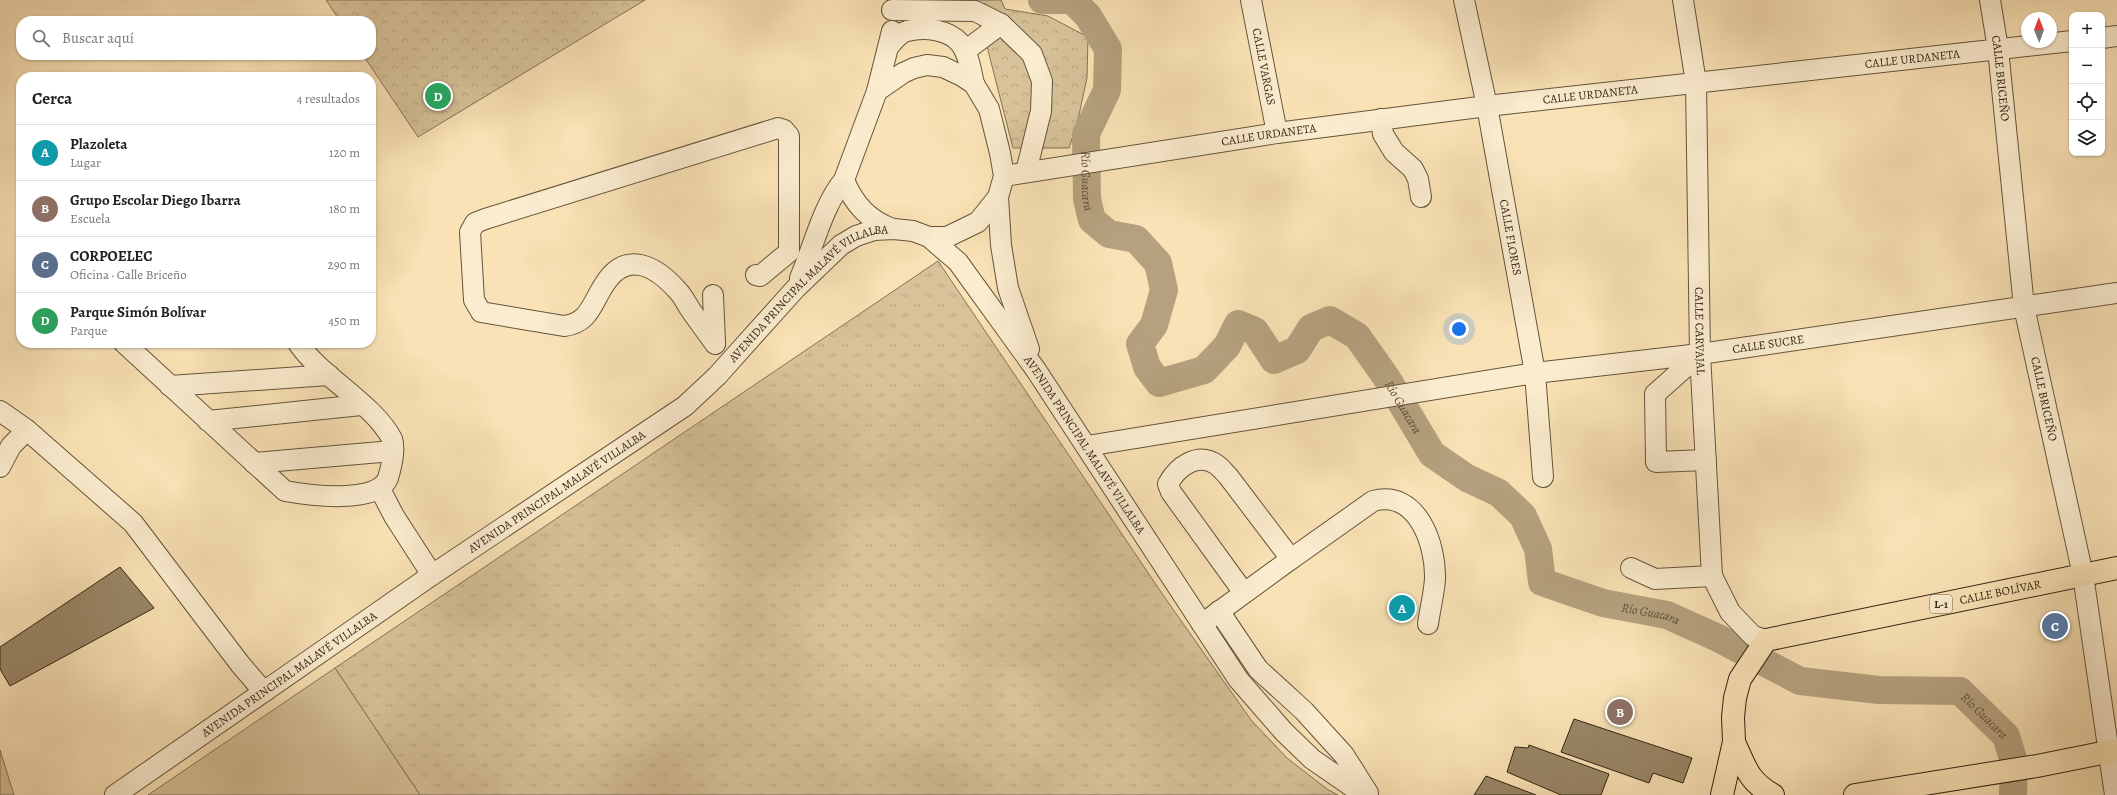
<!DOCTYPE html>
<html lang="es">
<head>
<meta charset="utf-8">
<style>
  body { margin:0; font-family:Alegreya,serif; background:#f2f2f2; color:#222 }
  .controls { position:absolute; right:12px; top:12px; display:grid; overflow:hidden; border-radius:8px; box-shadow:0 1px 3px #0004 }
  .controls button { width:36px; height:36px; display:grid; place-items:center; padding:0; border:0; border-bottom:1px solid #e0e0e0; background:#fff; color:#222; font:20px sans-serif }
  .compass { position:absolute; left:2021px; top:12px; width:36px; height:36px; border-radius:50%; background:#fff; box-shadow:0 1px 3px #0004; rotate:359deg }
  .you { position:absolute; left:1459px; top:329px; width:14px; height:14px; margin:-10px; border:3px solid #fff; border-radius:50%; background:#1a73e8; box-shadow:0 0 0 6px #1a73e833 }
  .badge { display:grid; place-items:center; width:26px; height:26px; border-radius:50%; background:#8f2418; color:#fff; font-size:13px; font-weight:700 }
  .pin { position:absolute; translate:-50% -50%; border:2px solid #fff; box-shadow:0 1px 4px #0006 }
  .list { margin:0; padding:0; list-style:none }
  h2 { display:flex; justify-content:space-between; align-items:center; height:52px; margin:0; padding:0 16px; font-size:17px }
  h2 small { font-size:13px; font-weight:400; color:#767676 }
  .list li { display:grid; grid-template-columns:26px 1fr auto; gap:12px; align-items:center; box-sizing:border-box; height:56px; padding:0 16px; border-top:1px solid #e0e0e0 }
  .list b { display:block; font-size:15px; white-space:nowrap }
  .list p { margin:0; font-size:13px; white-space:nowrap; color:#767676 }
  .list em { font-size:13px; font-style:normal; color:#767676 }
  .icon { flex:none; width:22px; height:22px; fill:none; stroke:currentColor; stroke-width:2; stroke-linecap:round; stroke-linejoin:round }
  .map { position:relative; flex:none; width:2117px; height:795px; overflow:hidden }
  .search { position:absolute; background:#fff; box-shadow:0 1px 3px #0004; left:16px; top:16px; width:360px; height:44px; display:flex; align-items:center; gap:10px; box-sizing:border-box; padding:0 14px; border-radius:16px; color:#767676; font-size:15px }
  .panel { position:absolute; background:#fff; box-shadow:0 1px 3px #0004; left:16px; top:72px; width:360px; height:276px; border-radius:16px }
  .map>svg:first-child { display:block }
  .grass { fill:url(#grass-tufts); stroke:#847356 }
  .park { fill:url(#park-crowns); stroke:#847356 }
  .pitch { fill:#d7c299; stroke:#847356 }
  .lines { fill:none; stroke-linecap:round; stroke-linejoin:round }
  .river { stroke:#b5a17e; stroke-width:28 }
  .building { fill:#998767; stroke:#322412 }
  .minor-casing { stroke:#64543b; stroke-width:22 }
  .major-casing { stroke:#322412; stroke-width:24 }
  .minor { stroke:#fbeccf; stroke-width:20 }
  .major { stroke:#f9e2b5; stroke-width:22 }
  .labels { text-anchor:middle; dominant-baseline:central; stroke-width:3; stroke-linejoin:round; paint-order:stroke }
  .shield { fill:#fbeccf; stroke:#6e604b; stroke-width:1 }
  .shield-label { font-size:11px; font-weight:bold; fill:#322412 }
  .street-label { font-size:12px; fill:#322412; stroke:#fbeccf }
  .water-label { font-size:13px; font-style:italic; fill:#605038; stroke:#fbeccf }
</style>
</head>
<body>
<div class="map">
<svg width="2117" height="795" viewBox="0 0 2117 795">
  <defs>
    <pattern id="grass-tufts" width="24" height="20" patternUnits="userSpaceOnUse"><rect width="24" height="20" fill="#d7c299"/><path d="M3 7l-1-3M5 7V3M7 7l1-3M15 17l-1-3M17 17v-4M19 17l1-3" fill="none" stroke="#b9a783"/></pattern>
    <pattern id="park-crowns" width="20" height="18" patternUnits="userSpaceOnUse"><rect width="20" height="18" fill="#d7c299"/><path d="M2 6a3 3 0 1 1 6 0M12 15a3 3 0 1 1 6 0" fill="none" stroke="#b9a783"/></pattern>
  </defs>
  <rect width="100%" height="100%" fill="#f9e2b5"/>
  <filter id="stains"><feTurbulence type="fractalNoise" baseFrequency=".005" numOctaves="4"/><feColorMatrix values="0 0 0 0 .2 0 0 0 0 .09 0 0 0 0 .02 0 0 0 .5 -.17"/></filter>
  <radialGradient id="worn" r=".72"><stop offset=".6" stop-color="#630" stop-opacity="0"/><stop offset="1" stop-color="#630" stop-opacity=".3"/></radialGradient>
  <polygon class="grass" points="938,261 1163,595 1251,720 1287,758 1327,789 1338,795 420,795 335,668"/>
  <g class="park">
    <polygon points="326,0 645,0 418,137 363,55 371,55 371,21 340,21"/>
    <polygon points="949,0 1001,0 1005,9 1048,16 1088,37 1087,78 1077,124 1069,148 1013,148 982,27"/>
  </g>
  <g class="pitch">
    <polygon points="335,668 420,795 148,795"/>
    <polygon points="0,750 14,795 0,795"/>
  </g>
  <g class="lines">
    <g class="river">
      <polyline points="1042,0 1072,0"/>
      <path id="s1" d="M1072,0L1088,16L1108,49L1107,90L1086,134L1087,199L1092,220L1109,234L1136,239L1158,263L1164,290L1154,325L1140,344L1147,367L1159,383L1204,370L1227,346L1238,324L1255,331L1274,360L1297,350L1311,328L1330,320L1357,336L1386,377L1432,454L1467,478L1499,493L1523,516L1538,549L1542,582L1603,603L1667,615L1718,638L1800,681L1879,690L1960,691L2006,736L2014,762L2013,795"/>
    </g>
  </g>
  <g class="building">
    <polygon points="120,567 154,608 10,686 0,669 0,647"/>
    <polygon points="1574,719 1692,758 1683,783 1653,773 1649,783 1561,752"/>
    <polygon points="1529,745 1609,774 1601,795 1561,795 1507,772 1515,747 1528,748"/>
    <polygon points="1486,776 1536,795 1474,795"/>
  </g>
  <g class="lines">
    <g class="minor-casing">
      <g id="minor">
        <path id="s2" d="M1251,0L1277,133"/>
        <path id="s3" d="M1464,0L1487,106L1535,373L1543,477"/>
        <path id="s4" d="M1683,0L1696,83L1700,354L1712,576L1730,612L1753,636L1766,640"/>
        <path id="s5" d="M1990,0L1998,49L2024,307L2083,575L2115,795"/>
        <polyline points="892,10 975,11 1001,24 1032,54 1042,81 1041,111 1026,172"/>
        <polyline points="2102,38 2117,36"/>
        <path d="M890,45C895,39 900,33 907,31C924,27 948,29 960,43C969,54 971,71 974,84"/>
        <polyline points="965,51 1001,24"/>
        <polyline points="877,91 892,31"/>
        <polyline points="1381,119 1383,134 1394,152 1413,169 1418,179 1421,197"/>
        <path id="s6" d="M1004,176L1277,133L1487,106L2072,41"/>
        <path d="M844,180C854,204 868,220 893,229"/>
        <polyline points="929,237 947,237 978,222 998,197"/>
        <path d="M800,278C813,248 823,205 844,180L877,91L903,73L914,68L927,65L943,67L962,76L974,84L989,109L1000,153L1004,176L998,197L1001,245L1008,288L1029,349"/>
        <polyline points="713,295 715,343"/>
        <path d="M124,343L285,491C307,495 378,505 388,478C391,468 396,450 392,439C374,404 321,377 298,343"/>
        <path d="M715,344C707,332 698,321 690,309C686,303 683,296 678,291C656,266 626,249 604,285C591,305 589,323 564,326L481,312L474,300L470,232L475,223L485,219L778,128L784,130L789,136V252L760,276L756,275"/>
        <polyline points="1700,354 1655,394 1656,462 1706,460"/>
        <polyline points="170,386 329,375"/>
        <polyline points="0,411 27,430 133,523 240,664 264,692"/>
        <polyline points="208,421 361,405"/>
        <path id="s7" d="M1087,446L1535,373L1700,354L2117,293"/>
        <polyline points="254,463 392,451"/>
        <polyline points="0,467 11,446 27,430"/>
        <polyline points="380,489 394,516 432,575"/>
        <path d="M1291,559L1373,501C1417,489 1436,544 1435,579C1434,594 1430,609 1428,624"/>
        <polyline points="1631,568 1655,579 1712,576"/>
        <polyline points="1219,611 1258,669 1304,711 1344,755 1368,793"/>
        <path d="M1202,624L1291,559L1228,476C1224,472 1221,468 1217,465C1198,451 1177,467 1168,484L1171,492L1244,593"/>
        <path id="s8" d="M115,795L432,575L685,406L717,376L796,288L841,245L856,236L874,230L894,229L913,231L929,237L958,262L1036,370L1238,679L1284,732L1312,759L1364,795"/>
      </g>
    </g>
    <g class="major-casing">
      <g id="major">
        <path d="M1734,742C1746,768 1748,781 1773,795"/>
        <path id="s9" d="M1722,795L1734,742L1733,717L1735,698L1740,679L1766,640L2117,568"/>
        <polyline points="1855,795 2037,766 2117,750"/>
      </g>
    </g>
    <use href="#minor" class="minor"/>
    <use href="#major" class="major"/>
  </g>
  <g class="labels">
    <rect class="shield" x="1930" y="595" width="22" height="18" rx="3"/>
    <g class="shield-label">
      <text x="1941" y="604">L-1</text>
    </g>
    <g class="street-label">
      <text stroke="none"><textPath href="#s6" startOffset="916">CALLE URDANETA</textPath></text>
      <text stroke="none"><textPath href="#s2" startOffset="68">CALLE VARGAS</textPath></text>
      <text stroke="none"><textPath href="#s5" startOffset="79">CALLE BRICEÑO</textPath></text>
      <text stroke="none"><textPath href="#s6" startOffset="592">CALLE URDANETA</textPath></text>
      <text stroke="none"><textPath href="#s6" startOffset="268">CALLE URDANETA</textPath></text>
      <text stroke="none"><textPath href="#s3" startOffset="242">CALLE FLORES</textPath></text>
      <text stroke="none"><textPath href="#s8" startOffset="860">AVENIDA PRINCIPAL MALAVÉ VILLALBA</textPath></text>
      <text stroke="none"><textPath href="#s4" startOffset="332">CALLE CARVAJAL</textPath></text>
      <text stroke="none"><textPath href="#s7" startOffset="689">CALLE SUCRE</textPath></text>
      <text stroke="none"><textPath href="#s5" startOffset="403">CALLE BRICEÑO</textPath></text>
      <text stroke="none"><textPath href="#s8" startOffset="1268">AVENIDA PRINCIPAL MALAVÉ VILLALBA</textPath></text>
      <text stroke="none"><textPath href="#s8" startOffset="536">AVENIDA PRINCIPAL MALAVÉ VILLALBA</textPath></text>
      <text stroke="none"><textPath href="#s9" startOffset="404">CALLE BOLÍVAR</textPath></text>
      <text stroke="none"><textPath href="#s8" startOffset="212">AVENIDA PRINCIPAL MALAVÉ VILLALBA</textPath></text>
    </g>
    <g class="water-label">
      <text stroke="none"><textPath href="#s1" startOffset="198">Río Guacara</textPath></text>
      <text stroke="none"><textPath href="#s1" startOffset="797">Río Guacara</textPath></text>
      <text stroke="none"><textPath href="#s1" startOffset="1146">Río Guacara</textPath></text>
      <text stroke="none"><textPath href="#s1" startOffset="1506">Río Guacara</textPath></text>
    </g>
  </g>
  <rect width="100%" height="100%" filter="url(#stains)"/>
  <rect width="100%" height="100%" fill="url(#worn)"/>
</svg>
<div class="controls">
<button>+</button>
<button>−</button>
<button><svg class="icon" aria-label="locate" viewBox="0 0 24 24"><circle cx="12" cy="12" r="6"/><path d="M12 2v4M12 18v4M2 12h4M18 12h4"/></svg></button>
<button><svg class="icon" aria-label="layers" viewBox="0 0 24 24"><path d="M12 4l9 5-9 5-9-5zM3 14l9 5 9-5"/></svg></button>
</div>
<svg class="compass" viewBox="-18 -18 36 36"><path d="M0-13l5 13h-10z" fill="#e53935"/><path d="M0 13l5-13h-10z" fill="#767676"/></svg>
<div class="you"></div>
<div class="pin badge" style="left:1402px;top:608px;background:#0f9aa8">A</div>
<div class="pin badge" style="left:1620px;top:712px;background:#8d6e63">B</div>
<div class="pin badge" style="left:2055px;top:626px;background:#5c6f8a">C</div>
<div class="pin badge" style="left:438px;top:96px;background:#2e9e5b">D</div>
<div class="search"><svg class="icon" aria-label="search" viewBox="0 0 24 24"><circle cx="10" cy="10" r="6"/><path d="M15 15l6 6"/></svg>Buscar aquí</div>
<section class="panel">
<h2>Cerca<small>4 resultados</small></h2>
<ul class="list">
<li><span class="badge" style="background:#0f9aa8">A</span><div><b>Plazoleta</b><p>Lugar</p></div><em>120 m</em></li>
<li><span class="badge" style="background:#8d6e63">B</span><div><b>Grupo Escolar Diego Ibarra</b><p>Escuela</p></div><em>180 m</em></li>
<li><span class="badge" style="background:#5c6f8a">C</span><div><b>CORPOELEC</b><p>Oficina · Calle Briceño</p></div><em>290 m</em></li>
<li><span class="badge" style="background:#2e9e5b">D</span><div><b>Parque Simón Bolívar</b><p>Parque</p></div><em>450 m</em></li>
</ul>
</section>
</div>
</body>
</html>
